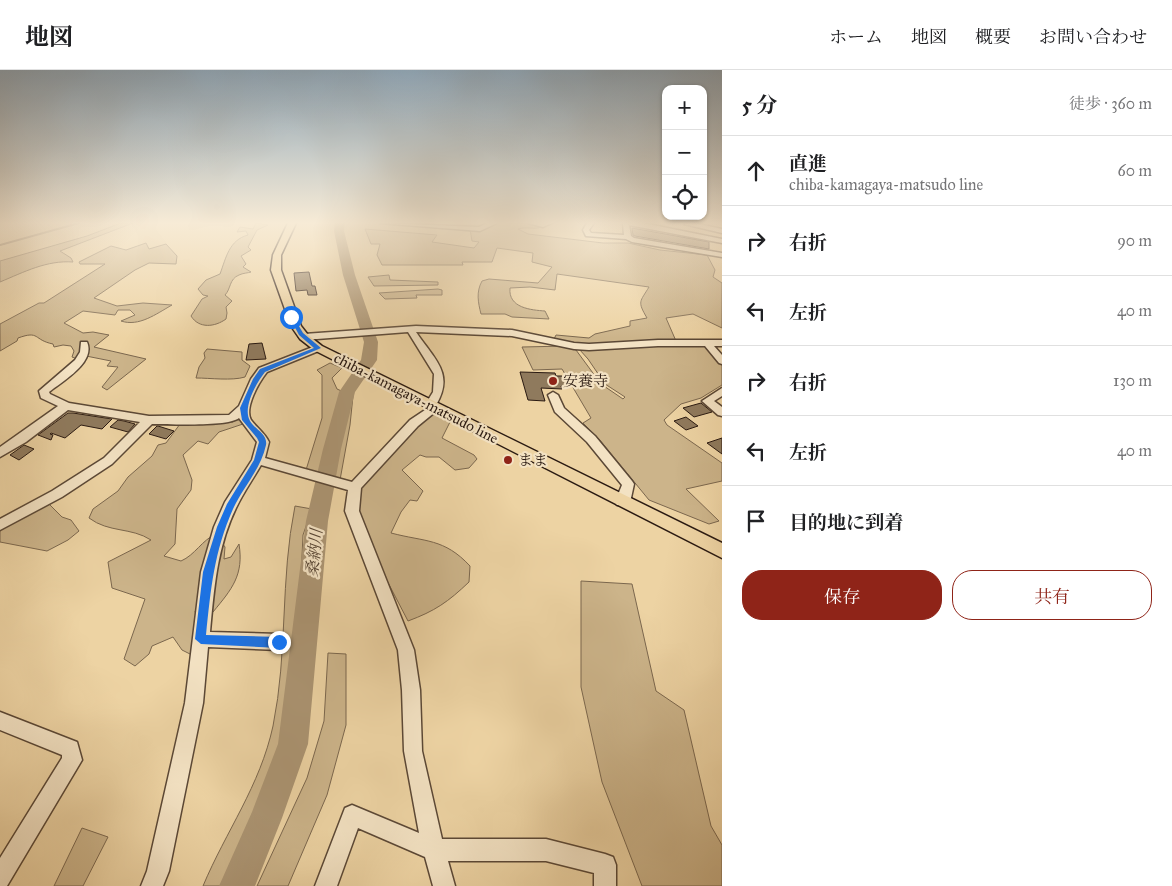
<!DOCTYPE html>
<html lang="ja">
<head>
<meta charset="utf-8">
<style>
  body { margin:0; font-family:"IM FELL Great Primer","Noto Serif JP",serif; background:#f2f2f2; color:#202124 }
  .controls { position:absolute; right:15px; top:15px; display:grid; overflow:hidden; border-radius:10px; box-shadow:0 1px 4px #0004 }
  .controls button { width:45px; height:45px; display:grid; place-items:center; padding:0; border:0; border-bottom:1px solid #e0e0e0; background:#fff; color:#202124; font:25px sans-serif }
  .stop { position:absolute; width:15px; height:15px; margin:-11px; border:4px solid #1a73e8; border-radius:50%; background:#fff }
  .stop.end { background:#1a73e8; border-color:#fff; box-shadow:0 1px 5px #0008 }
  .list { margin:0; padding:0; list-style:none }
  h2 { display:flex; justify-content:space-between; align-items:center; height:65px; margin:0; padding:0 20px; font-size:21px }
  h2 small { font-size:16px; font-weight:400; color:#757577 }
  .list li { display:grid; grid-template-columns:32px 1fr auto; gap:15px; align-items:center; box-sizing:border-box; height:70px; padding:0 20px; border-top:1px solid #e0e0e0 }
  .list b { display:block; font-size:19px; white-space:nowrap }
  .list p { margin:0; font-size:16px; white-space:nowrap; color:#757577 }
  .list em { font-size:16px; font-style:normal; color:#757577 }
  .actions { display:flex; gap:10px; padding:15px 20px }
  .actions a { flex:1; padding:11px 0; border:1px solid #8f2418; border-radius:20px; text-align:center; font-size:18px; color:#8f2418 }
  .actions .main { background:#8f2418; color:#fff }
  .icon { flex:none; width:28px; height:28px; fill:none; stroke:currentColor; stroke-width:2; stroke-linecap:round; stroke-linejoin:round }
  .map { position:relative; flex:none; width:722px; height:816px; overflow:hidden }
  header { display:flex; align-items:center; gap:30px; box-sizing:border-box; height:70px; padding:0 25px; background:#fff; border-bottom:1px solid #e0e0e0 }
  header strong { font-size:24px }
  nav { display:flex; gap:28px; margin-inline-start:auto; font-size:18px }
  main { display:flex }
  aside { flex:1; background:#fff }
  .map>svg:first-child { display:block }
  .green { fill:#ccb48a; stroke:#7b674e }
  .lines { fill:none; stroke-linecap:round; stroke-linejoin:round }
  .stream { stroke:#77634c; stroke-width:2 }
  .river { fill:#ab9472; fill-rule:evenodd }
  .building { fill:#8f7a5d; stroke:#2a1a12 }
  .minor-casing { stroke:#5b4836; stroke-width:3 }
  .major-casing { stroke:#2a1a12; stroke-width:3 }
  .minor { fill:#f3e2c3; fill-rule:evenodd }
  .major { fill:#edd3a3; fill-rule:evenodd }
  .route { fill:#1a73e8 }
  .poi-dot { fill:#8f2418; stroke:#f3e2c3; stroke-width:2 }
  .labels { text-anchor:middle; dominant-baseline:central; stroke-width:4.5; stroke-linejoin:round; paint-order:stroke }
  .poi-label { font-size:15px; fill:#2a1a12; stroke:#f3e2c3; text-anchor:start }
  .street-label { font-size:15px; fill:#2a1a12; stroke:#f3e2c3 }
  .water-label { font-size:16px; font-style:italic; fill:#574534; stroke:#f3e2c3 }
</style>
</head>
<body>
<header>
<strong>地図</strong>
<nav><a>ホーム</a><a>地図</a><a>概要</a><a>お問い合わせ</a></nav>
</header>
<main>
<div class="map">
<svg width="722" height="816" viewBox="0 0 722 816">
  <rect width="100%" height="100%" fill="#edd3a3"/>
  <filter id="stains"><feTurbulence type="fractalNoise" baseFrequency=".004" numOctaves="4"/><feColorMatrix values="0 0 0 0 .2 0 0 0 0 .09 0 0 0 0 .02 0 0 0 .5 -.17"/></filter>
  <radialGradient id="worn" r=".72"><stop offset=".6" stop-color="#630" stop-opacity="0"/><stop offset="1" stop-color="#630" stop-opacity=".3"/></radialGradient>
  <g class="green">
    <path d="M121,153H133L60,181L71,188L73,192C47,190 24,202 0,212V191L87,166Z"/>
    <path d="M256,153L268,155L257,160L248,177L251,180L241,186L246,194L243,197L251,202C248,203 243,203 239,205C229,209 231,219 225,225L232,231L226,237L227,243L226,249C215,257 199,259 191,246L202,229L208,226L203,225L198,219L206,210L220,204C226,188 229,170 248,165L246,161L237,162L240,157L253,159Z"/>
    <path d="M498,153H525L542,157C533,160 527,156 518,159L528,164L603,173H628L660,180L707,185L715,200L713,207L722,213V258L693,244L666,248L676,271C642,273 585,282 554,269L556,265L589,268L595,264L630,256V251L647,248C637,231 640,232 649,217L557,204L555,220L530,217L510,218C508,238 531,240 545,241L549,249L512,247L505,244H481C478,232 476,222 482,211L489,209L538,213L552,197L532,192L533,183L497,178L492,192H462L463,195H382L377,185L380,174H371L365,159L437,165L432,172L474,178L479,172L472,171L470,159H482Z"/>
    <path d="M146,173L149,179L166,174L177,186L176,194L149,193L135,200L94,228L117,236L143,233L172,235C156,244 139,257 121,251L135,245L130,240H118L115,245L83,241L64,253L83,263L93,262L109,265L94,277L146,289L107,320L102,317L118,297L107,296L111,291L86,286L80,290L72,287L74,281L71,276L63,275L54,277L53,274C33,270 40,260 18,268L17,271L0,281V254L39,233H44L105,194H80L79,192L111,176L126,180Z"/>
    <polygon points="389,205 390,210 438,212 438,215 374,216 368,207"/>
    <polygon points="438,219 442,220 442,225 416,225 417,228 385,229 379,223"/>
    <polygon points="704,274 722,295 722,315 701,328 681,334 664,350 667,355 722,393 722,411 686,419 719,451 709,454 649,430 599,369 583,353 591,348 562,299 533,300 522,277 567,276 576,280 601,314 623,329 625,327 605,314 588,289 579,279"/>
    <path d="M207,279L242,282V290L250,296L245,307C232,311 210,308 196,308L199,297L205,288L204,283Z"/>
    <polygon points="330,293 342,298 332,308 337,319 353,326 350,355 340,410 306,400 322,348 322,305 317,300"/>
    <path d="M433,344L450,352L442,368L474,385L477,389L469,398L455,400L439,387H426L420,385L402,400L423,421L417,431L410,430L401,442L391,463C425,472 444,468 470,496L469,512C448,532 435,541 408,551L370,478L356,442L358,419L416,354Z"/>
    <path d="M241,346L243,354L219,362L208,374L198,371L183,385L192,410L191,420L177,439L175,474L164,486L181,491C195,485 202,470 216,464L225,477L224,489L231,487L239,474C244,505 232,519 213,542L195,541L199,556L192,585L182,580L173,567L152,576L149,584L135,596L124,589L145,529L112,518L108,492L151,470C131,457 109,463 89,448L93,439L118,421L128,407L152,386L158,375L166,373L180,354L233,352Z"/>
    <polygon points="46,431 62,447 71,450 79,461 68,470 47,481 0,472 0,459"/>
    <path d="M295,436L312,439L303,465L299,552L300,580L291,661L284,691L260,737L226,816H203C226,761 260,716 273,656C288,583 280,509 295,436Z"/>
    <polygon points="581,511 632,514 656,621 684,640 711,756 722,775 722,816 642,816 602,712 581,617"/>
    <polygon points="328,583 346,584 346,655 327,725 288,816 257,816 307,708 324,651"/>
    <polygon points="82,758 108,767 83,816 54,816"/>
  </g>
  <g class="lines">
    <polyline class="stream" points="0,175 79,153"/>
    <polygon class="river" points="335,153 345,153 344,161 355,205 378,272 377,290 355,322 341,379 328,451 308,674 282,748 255,816 219,816 252,742 278,674 306,451 323,379 339,322 361,290 364,272 343,205 334,161"/>
  </g>
  <g class="building">
    <polygon points="632,158 709,172 709,179 635,166 633,165"/>
    <polygon points="309,202 312,216 315,216 317,225 308,225 307,220 296,221 294,203"/>
    <polygon points="262,273 266,289 246,290 249,274"/>
    <polygon points="520,302 555,303 556,306 562,306 567,316 561,316 562,319 541,318 545,331 528,330"/>
    <polygon points="701,333 712,342 694,347 683,338"/>
    <polygon points="68,343 73,343 112,349 102,359 81,355 65,368 51,363 50,364 53,365 51,370 38,365"/>
    <polygon points="686,347 698,356 686,360 674,351"/>
    <polygon points="118,350 124,351 135,354 128,362 110,357"/>
    <polygon points="157,356 158,356 174,361 166,369 149,364"/>
    <polygon points="722,368 722,384 707,373"/>
    <polygon points="24,375 34,379 19,390 10,385"/>
  </g>
  <g class="lines">
    <g class="minor-casing">
      <g id="minor">
        <polygon points="380,153 479,157 487,153 497,153 480,161"/>
        <polygon points="528,153 552,153 543,157"/>
        <polygon points="587,153 594,153 589,160 591,163 624,165 623,153 643,153 722,169 722,173 629,155 631,166 634,168 722,183 722,187 632,172 626,169 586,166 583,160"/>
        <polygon points="694,153 722,159 722,163 684,154"/>
        <path d="M416,256L512,260L574,273L589,274L658,270H722V276H714L722,285V294L719,293L705,276H658L589,280L574,279L512,266L416,262C434,289 455,303 436,335L440,338L418,356L361,418L359,441L414,580L420,620L422,681L442,769H546L605,784L613,787L616,795V816H594V803L546,791H448L455,816H433L425,787L358,758L337,816H315L345,738L352,735L419,763L404,681L402,620L398,580L345,441L348,420L261,395C253,409 243,423 236,438C217,477 214,519 210,562L279,564L285,567L287,572L285,577L279,580L208,577L203,633L169,801L163,816H141L147,801L185,633L201,502L214,457L225,432L252,390L257,372L239,348C228,357 169,354 152,354L112,394L62,427L0,460V449L52,421L104,388L140,352L68,340L26,372L0,387V377L58,336L41,328L39,321L75,290L80,282L81,272H87C96,292 63,311 49,322L50,324L69,333L149,346L229,345L239,336L251,309L259,298L318,275L323,278L321,280L267,302C259,312 244,338 251,350C257,358 265,363 269,372L265,388L352,412L410,350L428,338L425,335L433,322L434,304L408,262L304,270L299,267L304,264Z"/>
        <polygon points="722,318 722,326 714,331 722,337 722,346 718,345 702,331"/>
        <polygon points="553,322 558,325 564,338 595,366 632,411 634,414 631,428 627,435 617,435 615,432 622,415 587,372 555,342 548,325"/>
        <polygon points="0,642 77,672 82,690 7,816 0,816 0,788 62,688 62,685 0,660"/>
      </g>
    </g>
    <g class="major-casing">
      <polygon id="major" points="288,153 296,153 281,185 281,200 301,256 308,265 322,276 722,473 722,488 314,280 300,269 291,256 271,200 273,185"/>
    </g>
    <use href="#minor" class="minor"/>
    <use href="#major" class="major"/>
  </g>
  <linearGradient id="sky" x2="0" y2="1"><stop stop-color="#8fa7b9"/><stop offset="0.57" stop-color="#f7ebd6"/><stop offset="1" stop-color="#f7ebd6" stop-opacity="0"/></linearGradient>
  <rect width="722" height="268" fill="url(#sky)"/>
  <path class="route" d="M289,246H293L303,263L321,278L265,302C257,312 242,337 250,351C254,359 268,364 266,375C261,399 243,417 233,439C214,482 211,518 206,565L279,567L283,569L284,572L283,576L279,578L201,574L195,569L203,502L217,457L227,434L254,390L259,372L257,368L242,350L240,338L253,309L260,299L314,278L299,265Z"/>
  <g class="poi-dot">
    <circle cx="553" cy="311" r="5"/>
    <circle cx="508" cy="390" r="5"/>
  </g>
  <g class="labels">
    <g class="poi-label">
      <text x="563" y="311">安養寺</text>
      <text x="518" y="390">まま</text>
    </g>
    <g class="street-label">
      <text transform="translate(416 328) rotate(27)">chiba-kamagaya-matsudo line</text>
    </g>
    <g class="water-label">
      <text transform="translate(314 483) rotate(-84)">桑納川</text>
    </g>
  </g>
  <rect width="100%" height="100%" filter="url(#stains)"/>
  <rect width="100%" height="100%" fill="url(#worn)"/>
</svg>
<div class="controls">
<button>+</button>
<button>−</button>
<button><svg class="icon" aria-label="locate" viewBox="0 0 24 24"><circle cx="12" cy="12" r="6"/><path d="M12 2v4M12 18v4M2 12h4M18 12h4"/></svg></button>
</div>
<div class="stop" style="left:291px;top:247px"></div>
<div class="stop end" style="left:279px;top:572px"></div>
</div>
<aside>
<h2>5 分<small>徒歩 · 360 m</small></h2>
<ul class="list">
<li><svg class="icon" aria-label="ahead" viewBox="0 0 24 24"><path d="M12 20V5M6 11l6-6 6 6"/></svg><div><b>直進</b><p>chiba-kamagaya-matsudo line</p></div><em>60 m</em></li>
<li><svg class="icon" aria-label="right" viewBox="0 0 24 24"><path d="M7 20v-9h11M14 6l5 5-5 5"/></svg><div><b>右折</b></div><em>90 m</em></li>
<li><svg class="icon" aria-label="left" viewBox="0 0 24 24"><path d="M17 20v-9H6M10 6l-5 5 5 5"/></svg><div><b>左折</b></div><em>40 m</em></li>
<li><svg class="icon" aria-label="right" viewBox="0 0 24 24"><path d="M7 20v-9h11M14 6l5 5-5 5"/></svg><div><b>右折</b></div><em>130 m</em></li>
<li><svg class="icon" aria-label="left" viewBox="0 0 24 24"><path d="M17 20v-9H6M10 6l-5 5 5 5"/></svg><div><b>左折</b></div><em>40 m</em></li>
<li><svg class="icon" aria-label="arrive" viewBox="0 0 24 24"><path d="M6 21V4h12l-3 4 3 4H6"/></svg><div><b>目的地に到着</b></div></li>
</ul>
<div class="actions"><a class="main">保存</a><a>共有</a></div>
</aside>
</main>
</body>
</html>
